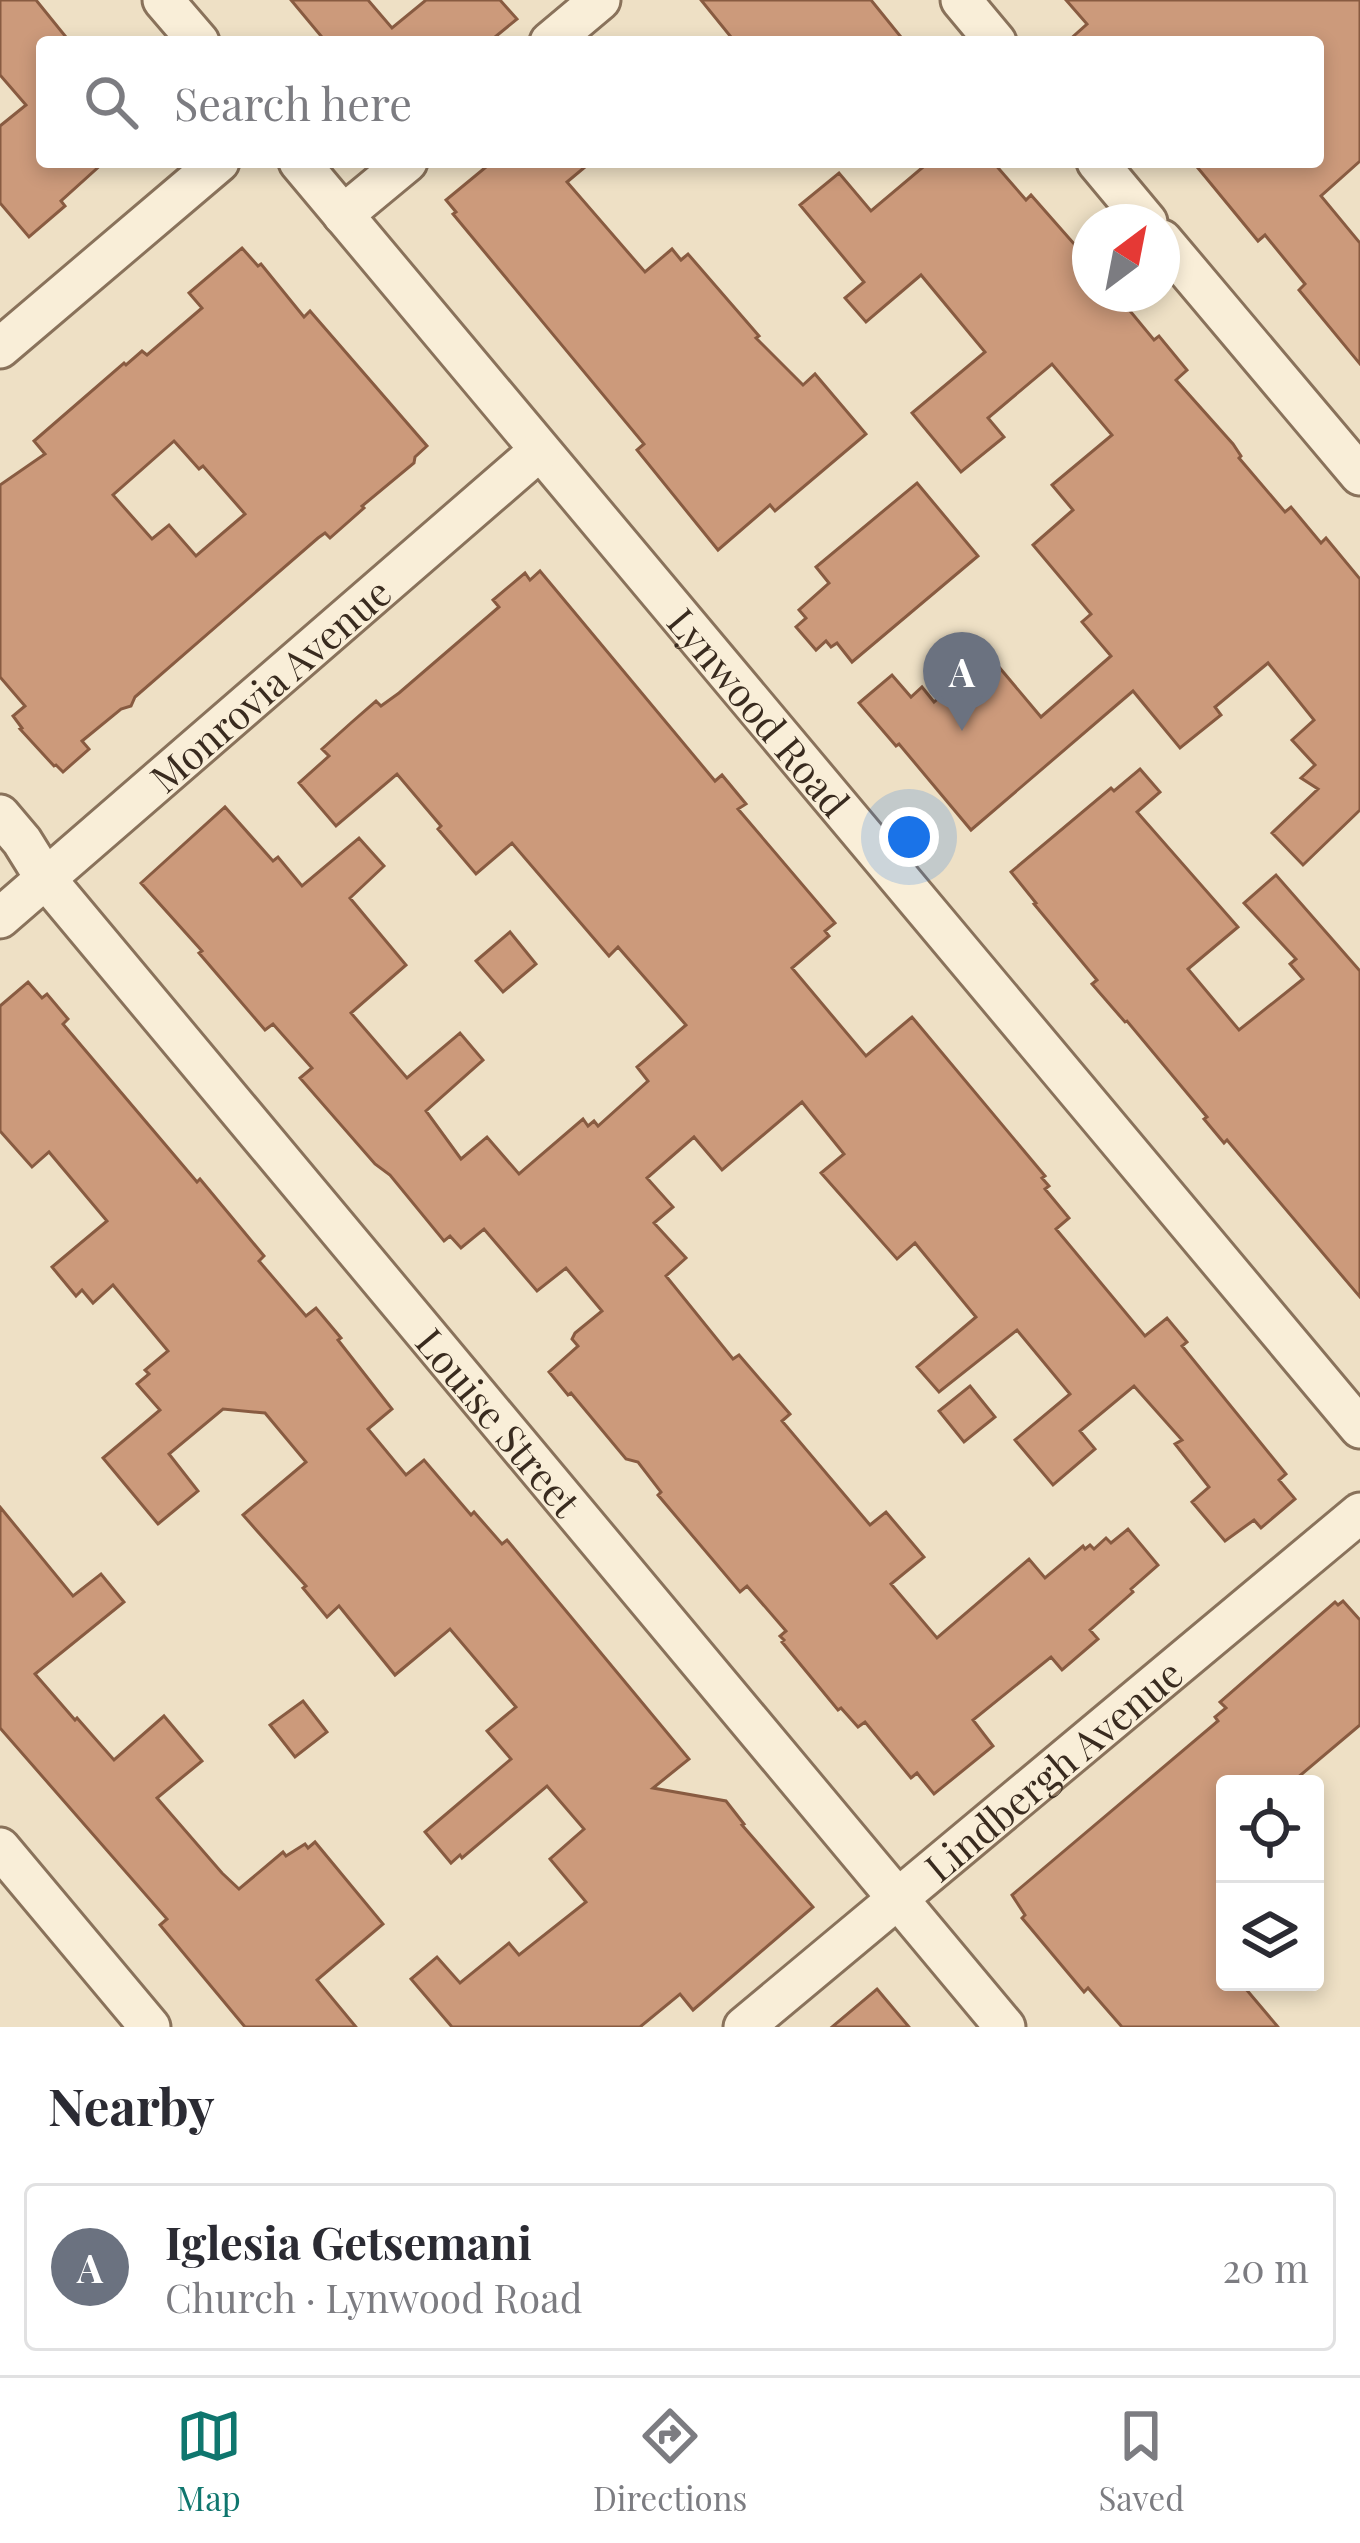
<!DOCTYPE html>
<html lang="en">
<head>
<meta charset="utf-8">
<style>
  body { margin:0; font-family:"Playfair Display",serif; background:#f7f7f7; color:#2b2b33 }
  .controls { position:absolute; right:36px; bottom:36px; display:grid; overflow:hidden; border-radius:12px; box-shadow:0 6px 18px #0003 }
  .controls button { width:108px; height:108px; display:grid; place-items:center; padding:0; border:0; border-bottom:3px solid #e1e1e2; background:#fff; color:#2b2b33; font:60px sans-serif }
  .compass { position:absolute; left:1072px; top:204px; width:108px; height:108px; border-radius:50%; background:#fff; box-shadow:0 6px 18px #0003; rotate:32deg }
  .you { position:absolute; left:909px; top:837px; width:42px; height:42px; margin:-30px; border:9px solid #fff; border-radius:50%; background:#1a73e8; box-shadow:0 0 0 18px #1a73e833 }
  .badge { display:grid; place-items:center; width:78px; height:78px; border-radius:50%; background:#0f766e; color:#fff; font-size:39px; font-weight:700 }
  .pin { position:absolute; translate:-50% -99px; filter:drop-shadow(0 3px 6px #0008) }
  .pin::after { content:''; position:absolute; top:63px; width:42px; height:36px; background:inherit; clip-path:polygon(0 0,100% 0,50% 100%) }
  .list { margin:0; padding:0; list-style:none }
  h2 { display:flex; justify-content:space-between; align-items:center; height:156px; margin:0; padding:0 48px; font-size:51px }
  h2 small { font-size:39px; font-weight:400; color:#7c7c81 }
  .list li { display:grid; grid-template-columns:78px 1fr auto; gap:36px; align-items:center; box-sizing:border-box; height:168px; margin:0 24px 24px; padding:0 24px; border:3px solid #e1e1e2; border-radius:12px }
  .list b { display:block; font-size:45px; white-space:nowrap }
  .list p { margin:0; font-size:39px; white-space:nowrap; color:#7c7c81 }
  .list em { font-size:39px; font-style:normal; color:#7c7c81 }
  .icon { flex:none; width:66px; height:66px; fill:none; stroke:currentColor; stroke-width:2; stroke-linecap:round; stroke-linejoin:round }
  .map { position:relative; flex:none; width:1360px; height:2027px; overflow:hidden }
  .search { position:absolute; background:#fff; box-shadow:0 6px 18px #0003; left:36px; right:36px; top:36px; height:132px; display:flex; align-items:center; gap:30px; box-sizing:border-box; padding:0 42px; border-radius:12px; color:#7c7c81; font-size:45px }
  .sheet { height:348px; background:#fff }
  nav { display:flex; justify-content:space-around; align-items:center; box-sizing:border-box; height:168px; border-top:3px solid #e1e1e2; background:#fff; font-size:33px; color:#7c7c81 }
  nav a { display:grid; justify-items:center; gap:6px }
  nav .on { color:#0f766e }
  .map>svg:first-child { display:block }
  .building { fill:#cc9a7b; stroke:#885b41; stroke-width:3; fill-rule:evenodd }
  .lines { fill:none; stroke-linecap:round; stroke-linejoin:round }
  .street-casing { stroke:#89725b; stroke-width:45 }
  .street { stroke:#f9eed8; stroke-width:39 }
  .labels { text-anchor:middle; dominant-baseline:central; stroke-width:12; stroke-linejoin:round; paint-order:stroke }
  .street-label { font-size:39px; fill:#392b1f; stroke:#f6ebd4 }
</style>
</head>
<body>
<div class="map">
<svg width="1360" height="2027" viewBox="0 0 1360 2027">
  <rect width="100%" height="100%" fill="#eee0c5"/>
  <g class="building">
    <polygon points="0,0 36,0 70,42 42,42 42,162 104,162 61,201 65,206 29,237 0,203 0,126 26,105 0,75"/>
    <polygon points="291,0 368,0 392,28 426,0 500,0 517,19 489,42 326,42"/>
    <polygon points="701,0 871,0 905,42 735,42"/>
    <polygon points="1066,0 1360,0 1360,161 1321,196 1360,243 1360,364 1299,290 1305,284 1265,235 1258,241 1193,162 1318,162 1318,42 1067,42 1087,24"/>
    <polygon points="492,162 591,162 567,182 645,272 672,249 681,260 688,254 759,336 756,338 803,385 815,374 866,434 775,511 770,505 718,550 637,450 644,444 453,214 456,212 446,200"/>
    <polygon points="929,162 993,162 1026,200 1031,195 1090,262 1090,294 1116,294 1154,340 1159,336 1187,370 1176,380 1233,444 1241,456 1239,458 1285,512 1291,507 1321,543 1326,538 1360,579 1360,810 1303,865 1272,833 1318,789 1301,778 1315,765 1292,740 1314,720 1268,663 1215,707 1221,715 1180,748 1133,691 971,830 899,744 896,746 859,703 892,675 911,697 922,687 934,702 988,654 1041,717 1111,656 1082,622 1091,614 1033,545 1073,510 1052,485 1112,435 1052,364 988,418 1004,437 961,472 912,413 985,352 921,275 866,322 845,298 864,282 800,205 839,173 871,211"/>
    <path d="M242,248L258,266L261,264L304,317L310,311L427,446L415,457L414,463L362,506L364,508L330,538L325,533L318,538L135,697L131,706L121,709L82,741L89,749L63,772L56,765L54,766L20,729L22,728L13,716L25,706L0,677V485L45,454L34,441L124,363L126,365L142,351L147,355L202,308L189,293ZM174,441L199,469L203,466L245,514L196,556L169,525L152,539L113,495Z"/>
    <polygon points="917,483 978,556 852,662 837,643 831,647 826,641 816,650 796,627 806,618 799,610 829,583 816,567"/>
    <polygon points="540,571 715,781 722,775 746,804 738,809 835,923 825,931 829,936 792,968 866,1056 912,1017 1045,1176 1042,1178 1049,1186 1045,1189 1069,1218 1056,1229 1145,1336 1167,1318 1187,1342 1182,1346 1286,1474 1279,1480 1295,1499 1261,1528 1254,1520 1225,1541 1192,1502 1209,1487 1175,1444 1182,1440 1134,1386 1080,1431 1095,1449 1053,1485 1015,1440 1070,1394 1017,1330 939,1392 917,1367 976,1317 915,1243 897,1259 821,1173 844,1154 802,1102 722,1170 694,1137 647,1178 673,1207 654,1223 686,1258 666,1276 733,1359 739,1355 790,1414 782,1421 870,1525 886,1512 924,1557 891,1584 937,1638 1029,1559 1045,1578 1083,1546 1085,1549 1090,1545 1094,1549 1106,1538 1111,1543 1128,1529 1158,1565 1131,1589 1133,1592 1090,1630 1098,1639 1062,1670 1051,1657 973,1720 993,1746 934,1794 917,1773 911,1778 865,1722 858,1727 841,1708 838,1710 782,1642 784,1640 780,1636 786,1631 747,1586 740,1592 658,1495 661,1492 638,1462 626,1459 571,1393 568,1395 549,1372 578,1346 572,1339 575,1333 602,1311 566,1268 537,1291 484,1229 461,1248 450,1236 444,1241 390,1175 375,1164 300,1078 312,1068 273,1024 265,1030 199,953 202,951 141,883 225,807 273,861 278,857 302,886 359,838 384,866 350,898 406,965 351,1013 407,1078 460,1033 483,1060 426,1111 461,1159 487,1137 519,1174 583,1119 588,1126 594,1121 598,1126 648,1081 637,1067 686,1025 618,947 609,956 512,843 476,874 438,829 441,826 397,774 336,826 299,783 329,756 322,749 352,722 376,701 381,706 399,693 499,607 493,600 525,573 530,580"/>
    <polygon points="1140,769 1160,792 1137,812 1238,927 1188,969 1239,1030 1303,979 1290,964 1296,959 1244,903 1276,875 1360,971 1360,1297 1227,1140 1224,1143 1204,1119 1207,1117 1127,1021 1125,1022 1092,984 1097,980 1034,904 1036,903 1011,872 1111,788 1114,791"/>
    <polygon points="510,932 536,964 503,992 476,961"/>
    <polygon points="28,982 42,998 47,994 68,1019 63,1024 197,1182 200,1179 264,1256 259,1261 306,1316 316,1308 341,1338 338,1340 392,1409 368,1429 406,1475 424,1460 471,1515 474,1512 502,1544 507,1540 689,1759 653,1788 726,1801 744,1824 742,1825 813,1907 693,2010 680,1994 640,2027 452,2027 411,1979 437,1957 460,1983 509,1943 519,1955 586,1902 550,1859 584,1829 547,1786 462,1858 460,1855 451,1863 425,1832 511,1759 487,1731 516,1707 450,1629 395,1675 339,1606 327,1617 303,1588 306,1586 243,1515 306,1462 265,1413 223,1409 169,1454 198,1491 158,1524 103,1458 160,1410 137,1384 149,1374 145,1370 168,1351 113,1285 93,1303 82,1290 76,1296 52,1267 107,1221 49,1152 32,1167 0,1131 0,1006"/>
    <polygon points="970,1386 995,1417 964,1442 939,1411"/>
    <polygon points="0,1507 73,1596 101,1574 124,1602 35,1674 75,1720 77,1718 114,1760 164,1716 202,1761 157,1798 222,1873 239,1889 283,1852 286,1856 305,1844 308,1848 315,1842 383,1924 317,1980 356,2027 245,2027 160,1925 167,1919 0,1728"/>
    <polygon points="1343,1601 1360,1620 1360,1725 1290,1784 1225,1784 1225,1982 1240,1982 1278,2027 1122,2027 1088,1988 1084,1992 1022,1918 1025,1915 1012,1895 1218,1721 1215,1717 1226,1708 1220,1702 1335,1602 1338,1605"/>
    <polygon points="303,1701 327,1732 295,1757 270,1725"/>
    <polygon points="877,1989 909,2027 832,2027"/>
  </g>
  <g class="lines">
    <g class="street-casing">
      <g id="street">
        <polyline points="163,0 199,42"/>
        <polyline points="961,0 996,42"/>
        <polyline points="550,42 600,0"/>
        <path id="s1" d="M299,162L1360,1428"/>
        <polyline points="1097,162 1147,222"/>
        <polyline points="343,215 407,162"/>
        <polyline points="1162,240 1360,475"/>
        <polyline points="0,348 219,162"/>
        <path id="s2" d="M0,815L22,841L45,878L1005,2027"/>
        <path id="s3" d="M0,918L539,451"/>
        <polyline points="0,1848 150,2027"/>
        <path id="s4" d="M744,2027L1360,1513"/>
      </g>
    </g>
    <use href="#street" class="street"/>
  </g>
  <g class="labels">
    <g class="street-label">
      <text stroke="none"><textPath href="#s3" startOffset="357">Monrovia Avenue</textPath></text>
      <text stroke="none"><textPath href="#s1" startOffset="717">Lynwood Road</textPath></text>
      <text stroke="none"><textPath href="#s2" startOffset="786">Louise Street</textPath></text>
      <text stroke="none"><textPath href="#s4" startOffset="402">Lindbergh Avenue</textPath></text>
    </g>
  </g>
</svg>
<div class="controls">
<button><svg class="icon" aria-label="locate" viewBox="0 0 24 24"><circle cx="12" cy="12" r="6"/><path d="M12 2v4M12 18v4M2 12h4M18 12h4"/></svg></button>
<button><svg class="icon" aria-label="layers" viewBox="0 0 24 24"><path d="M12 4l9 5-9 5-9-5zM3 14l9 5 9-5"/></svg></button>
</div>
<svg class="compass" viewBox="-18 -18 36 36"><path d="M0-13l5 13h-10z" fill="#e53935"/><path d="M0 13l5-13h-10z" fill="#7c7c81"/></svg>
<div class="you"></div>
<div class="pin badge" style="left:962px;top:731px;background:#6b7280">A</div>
<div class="search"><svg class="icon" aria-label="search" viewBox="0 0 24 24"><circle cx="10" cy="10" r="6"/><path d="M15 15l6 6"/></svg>Search here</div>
</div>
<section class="sheet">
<h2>Nearby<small></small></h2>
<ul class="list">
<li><span class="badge" style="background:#6b7280">A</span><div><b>Iglesia Getsemani</b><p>Church · Lynwood Road</p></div><em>20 m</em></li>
</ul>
</section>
<nav>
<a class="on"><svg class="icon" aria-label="map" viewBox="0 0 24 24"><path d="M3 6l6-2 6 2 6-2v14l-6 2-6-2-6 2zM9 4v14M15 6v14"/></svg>Map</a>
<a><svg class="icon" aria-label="directions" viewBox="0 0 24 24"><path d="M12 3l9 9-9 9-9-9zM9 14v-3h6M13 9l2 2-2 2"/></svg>Directions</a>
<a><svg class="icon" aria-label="saved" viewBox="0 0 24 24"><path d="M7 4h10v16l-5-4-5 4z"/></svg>Saved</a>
</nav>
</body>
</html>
